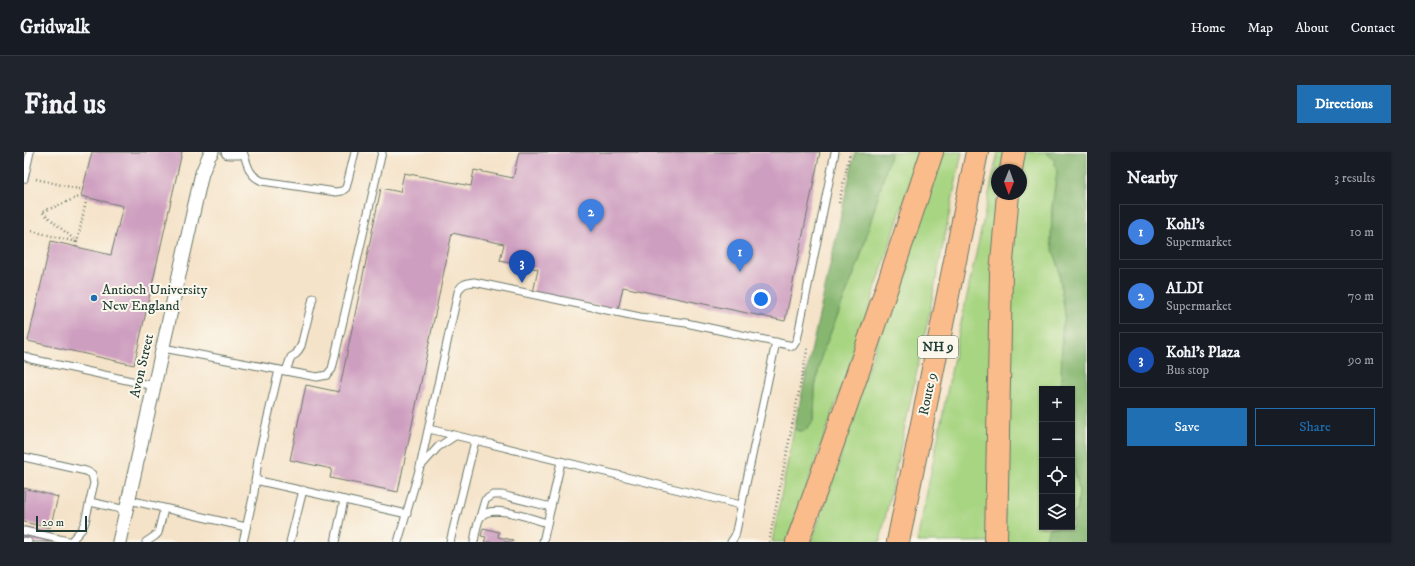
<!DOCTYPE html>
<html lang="en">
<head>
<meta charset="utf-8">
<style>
  body { margin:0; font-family:"IM FELL DW Pica",serif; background:#20242c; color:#f1f3f6 }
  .controls { position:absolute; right:12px; bottom:12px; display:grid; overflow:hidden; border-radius:0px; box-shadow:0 1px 3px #0004 }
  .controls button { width:36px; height:36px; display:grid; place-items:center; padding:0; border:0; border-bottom:1px solid #363941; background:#171b24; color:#f1f3f6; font:20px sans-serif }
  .compass { position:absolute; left:967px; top:12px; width:36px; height:36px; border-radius:50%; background:#171b24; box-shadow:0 1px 3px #0004; rotate:181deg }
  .scale { position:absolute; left:12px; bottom:10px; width:51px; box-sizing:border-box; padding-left:4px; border:2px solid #1f3d34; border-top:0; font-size:11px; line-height:14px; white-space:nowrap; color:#1f3d34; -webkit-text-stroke:3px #fbf7ec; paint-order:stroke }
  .you { position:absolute; left:737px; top:147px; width:14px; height:14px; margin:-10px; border:3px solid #fff; border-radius:50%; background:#1a73e8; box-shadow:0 0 0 6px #1a73e833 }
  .badge { display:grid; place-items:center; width:26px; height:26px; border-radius:50%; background:#1f6fb2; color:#fff; font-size:13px; font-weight:700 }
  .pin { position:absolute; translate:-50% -33px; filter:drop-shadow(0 1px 2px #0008) }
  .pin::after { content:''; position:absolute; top:21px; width:14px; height:12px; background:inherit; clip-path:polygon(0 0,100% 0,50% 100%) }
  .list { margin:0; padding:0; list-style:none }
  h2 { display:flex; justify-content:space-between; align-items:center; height:52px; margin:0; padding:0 16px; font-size:17px }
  h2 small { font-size:13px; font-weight:400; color:#9ea1a6 }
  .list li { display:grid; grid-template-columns:26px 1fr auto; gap:12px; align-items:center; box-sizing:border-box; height:56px; margin:0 8px 8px; padding:0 8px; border:1px solid #363941; border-radius:0px }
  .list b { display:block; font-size:15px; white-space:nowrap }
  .list p { margin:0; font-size:13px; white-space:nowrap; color:#9ea1a6 }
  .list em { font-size:13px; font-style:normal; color:#9ea1a6 }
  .actions { display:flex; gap:8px; padding:12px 16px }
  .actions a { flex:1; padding:9px 0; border:1px solid #1f6fb2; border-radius:0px; text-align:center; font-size:14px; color:#1f6fb2 }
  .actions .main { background:#1f6fb2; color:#fff }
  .icon { flex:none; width:22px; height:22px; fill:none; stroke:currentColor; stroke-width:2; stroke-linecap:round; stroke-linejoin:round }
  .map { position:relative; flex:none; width:1063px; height:390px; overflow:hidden; border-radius:0px }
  header { display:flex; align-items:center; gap:24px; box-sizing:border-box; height:56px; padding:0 20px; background:#171b24; border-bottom:1px solid #363941 }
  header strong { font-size:19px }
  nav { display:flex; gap:22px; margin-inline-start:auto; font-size:14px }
  .intro { display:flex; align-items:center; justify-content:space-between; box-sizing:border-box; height:96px; padding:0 24px }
  h1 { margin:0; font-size:28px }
  .button { padding:10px 18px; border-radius:0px; background:#1f6fb2; color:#fff; font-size:14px; font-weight:700 }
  main { display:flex; gap:24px; padding:0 24px }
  aside { flex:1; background:#171b24; border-radius:0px; box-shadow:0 1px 3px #0004 }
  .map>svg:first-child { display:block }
  .green { fill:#a8d582; stroke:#64895b }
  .forest { fill:#86b670; stroke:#527a52 }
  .building { fill:#ce9ec0 }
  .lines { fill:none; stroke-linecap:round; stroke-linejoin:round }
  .lane-casing { stroke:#6a7768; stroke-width:9 }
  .street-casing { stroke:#6a7768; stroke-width:15 }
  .highway-casing { stroke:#6a7768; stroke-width:24 }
  .path { stroke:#6a7768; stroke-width:2.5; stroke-dasharray:1 3; stroke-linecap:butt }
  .lane { stroke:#fff; stroke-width:7 }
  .street { stroke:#fff; stroke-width:13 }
  .highway { stroke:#f9bc8a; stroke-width:22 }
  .poi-dot { fill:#1f6fb2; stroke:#fbf7ec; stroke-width:1.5 }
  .labels { text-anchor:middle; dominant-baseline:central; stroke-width:4; stroke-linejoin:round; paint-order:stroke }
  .shield { fill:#fbf7ec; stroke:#61756b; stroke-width:1 }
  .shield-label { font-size:13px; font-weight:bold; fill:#1f3d34 }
  .poi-label { font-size:14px; fill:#1f3d34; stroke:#fbf7ec; text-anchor:start }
  .street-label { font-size:14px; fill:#1f3d34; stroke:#fbf7ec }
</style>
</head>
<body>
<header>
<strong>Gridwalk</strong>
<nav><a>Home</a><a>Map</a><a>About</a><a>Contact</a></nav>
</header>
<div class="intro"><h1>Find us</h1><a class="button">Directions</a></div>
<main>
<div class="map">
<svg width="1063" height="390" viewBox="0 0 1063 390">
  <rect width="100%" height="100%" fill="#fbf7ec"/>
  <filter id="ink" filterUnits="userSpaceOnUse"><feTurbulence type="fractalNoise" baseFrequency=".025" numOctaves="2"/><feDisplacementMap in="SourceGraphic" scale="8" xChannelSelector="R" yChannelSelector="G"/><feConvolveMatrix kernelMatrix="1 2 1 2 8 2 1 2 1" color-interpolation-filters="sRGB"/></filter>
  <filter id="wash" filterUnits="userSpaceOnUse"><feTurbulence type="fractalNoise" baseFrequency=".012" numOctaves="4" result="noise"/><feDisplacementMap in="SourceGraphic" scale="16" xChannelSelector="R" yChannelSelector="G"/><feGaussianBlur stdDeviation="0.9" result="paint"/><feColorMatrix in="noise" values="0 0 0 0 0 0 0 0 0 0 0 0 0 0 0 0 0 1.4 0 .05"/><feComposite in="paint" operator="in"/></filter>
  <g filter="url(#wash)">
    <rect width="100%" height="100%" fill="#f5e3c9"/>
    <g class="green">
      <polygon points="867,0 896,0 837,181 763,390 748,390 770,277 775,279 790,268 791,236 797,205 835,109"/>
      <polygon points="919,0 938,0 902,177 856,390 787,390 810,326 835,241 908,34"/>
      <polygon points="974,0 985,0 982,18 973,18 966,390 893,390 934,185"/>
      <polygon points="997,0 1021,0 1030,7 1033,20 1028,54 1027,91 1034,112 1041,163 1038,180 1037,237 1018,237 1018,375 1027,375 1019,390 980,390 985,149 992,42 997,42"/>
      <polygon points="1048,307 1055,338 1053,360 1048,361"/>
    </g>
    <g class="forest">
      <polygon points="831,0 867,0 835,109 797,205 791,236 790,268 781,279 775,279 770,277"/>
      <polygon points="1021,0 1063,0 1063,390 1019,390 1027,375 1048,375 1048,361 1053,359 1055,338 1048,307 1048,237 1037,237 1038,180 1041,163 1034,112 1027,91 1028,54 1033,20 1030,7"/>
    </g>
    <g id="blocks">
      <g class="building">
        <polygon points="68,0 158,0 110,213 4,189 27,89 87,103 99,54 57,44"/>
        <polygon points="495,0 796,0 761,169 599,135 594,158 509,141 514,117 476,109 480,92 428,81 374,340 306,326 308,317 266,308 282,233 315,240 357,36 376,40 380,21 447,34 450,18 489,26"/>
        <polygon points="0,336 34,345 26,376 0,370"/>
        <polygon points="3,376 31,382 29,390 0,390"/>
        <polygon points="459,376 475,380 474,385 489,388 488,390 460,390 462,385 457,384"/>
      </g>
    </g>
  </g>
  <g filter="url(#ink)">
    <use href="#blocks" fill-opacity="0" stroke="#6a7768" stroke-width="1"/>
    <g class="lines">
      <g class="lane-casing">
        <g id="lane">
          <path d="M219,0C224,13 224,23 238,29L312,40L318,39L322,36L331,0"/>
          <polyline points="0,27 6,0"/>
          <polyline points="139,196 293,225 303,223 308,217 358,0"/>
          <polyline points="0,204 7,207 130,234"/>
          <polyline points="262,219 267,205 272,202 277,194 289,146"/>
          <polyline points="405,277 717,353"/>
          <polyline points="0,305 62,319 68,322 70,331 61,370 58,377 49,387 48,390"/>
          <polyline points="397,314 414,295 431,284"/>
          <polyline points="231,328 383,362"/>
          <polyline points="105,348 222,375"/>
          <polyline points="66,350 102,358"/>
          <polyline points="456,365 461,348 469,343 478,343 527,355"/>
          <polyline points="0,379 48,390"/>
          <polyline points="0,389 4,390"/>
          <polyline points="122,390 131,384 134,381 140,357"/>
          <polyline points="219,390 230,341 234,307 255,218"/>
          <polyline points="266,390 279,338"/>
          <polyline points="311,390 320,348"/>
          <path d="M374,390L396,315L434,140C437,132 442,131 450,130L616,165L662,171L769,194L773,188L811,0"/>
          <polyline points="426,390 451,289"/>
          <path d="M450,390C451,384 453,371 456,366C465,350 508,367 523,371"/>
          <polyline points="519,390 537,310"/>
          <polyline points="707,390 711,384 752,190"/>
        </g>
      </g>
      <g class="street-casing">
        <g id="street">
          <polyline points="204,0 215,0"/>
          <polyline points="95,390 178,21 185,4 188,0"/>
        </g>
      </g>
      <g class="highway-casing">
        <g id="highway">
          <polyline points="987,18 990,0"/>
          <path d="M773,390C821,261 865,131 908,0"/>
          <polyline points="874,390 953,0"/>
          <polyline points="972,390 977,121 984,42"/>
        </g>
      </g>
      <g class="path">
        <polyline points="12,27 59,38"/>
        <polyline points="815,51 826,0"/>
        <polyline points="8,79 52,90"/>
        <polyline points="53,90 18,60 57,44"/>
        <polyline points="52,95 63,45"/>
        <polyline points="745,390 784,194"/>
      </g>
      <use href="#lane" class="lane"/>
      <use href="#street" class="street"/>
      <use href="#highway" class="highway"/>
    </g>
  </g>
  <circle class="poi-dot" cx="70" cy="146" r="4"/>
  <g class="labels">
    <rect class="shield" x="894" y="184" width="40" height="22" rx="3"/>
    <g class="shield-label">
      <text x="914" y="195">NH 9</text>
    </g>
    <g class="poi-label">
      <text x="78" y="138">Antioch University<tspan x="78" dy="16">New England</tspan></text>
    </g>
    <g class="street-label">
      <text transform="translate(118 214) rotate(-77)">Avon Street</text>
      <text transform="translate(904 242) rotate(-78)">Route 9</text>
    </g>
  </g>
</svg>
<div class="controls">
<button>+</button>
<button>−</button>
<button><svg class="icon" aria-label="locate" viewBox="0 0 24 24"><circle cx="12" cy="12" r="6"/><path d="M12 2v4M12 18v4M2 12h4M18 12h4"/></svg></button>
<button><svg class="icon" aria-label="layers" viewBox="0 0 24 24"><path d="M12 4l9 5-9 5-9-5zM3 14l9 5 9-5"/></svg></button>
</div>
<svg class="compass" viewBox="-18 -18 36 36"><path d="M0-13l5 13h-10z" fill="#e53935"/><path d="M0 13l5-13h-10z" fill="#9ea1a6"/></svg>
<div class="scale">20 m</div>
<div class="you"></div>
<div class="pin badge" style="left:716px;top:120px;background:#3f7fe0">1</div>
<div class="pin badge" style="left:567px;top:80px;background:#3f7fe0">2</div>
<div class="pin badge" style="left:498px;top:131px;background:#1a4fb4">3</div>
</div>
<aside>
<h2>Nearby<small>3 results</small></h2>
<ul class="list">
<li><span class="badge" style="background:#3f7fe0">1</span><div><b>Kohl's</b><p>Supermarket</p></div><em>10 m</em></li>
<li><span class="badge" style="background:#3f7fe0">2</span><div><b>ALDI</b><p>Supermarket</p></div><em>70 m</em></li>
<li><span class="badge" style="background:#1a4fb4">3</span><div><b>Kohl's Plaza</b><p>Bus stop</p></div><em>90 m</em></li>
</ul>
<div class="actions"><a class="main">Save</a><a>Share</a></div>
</aside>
</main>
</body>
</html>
